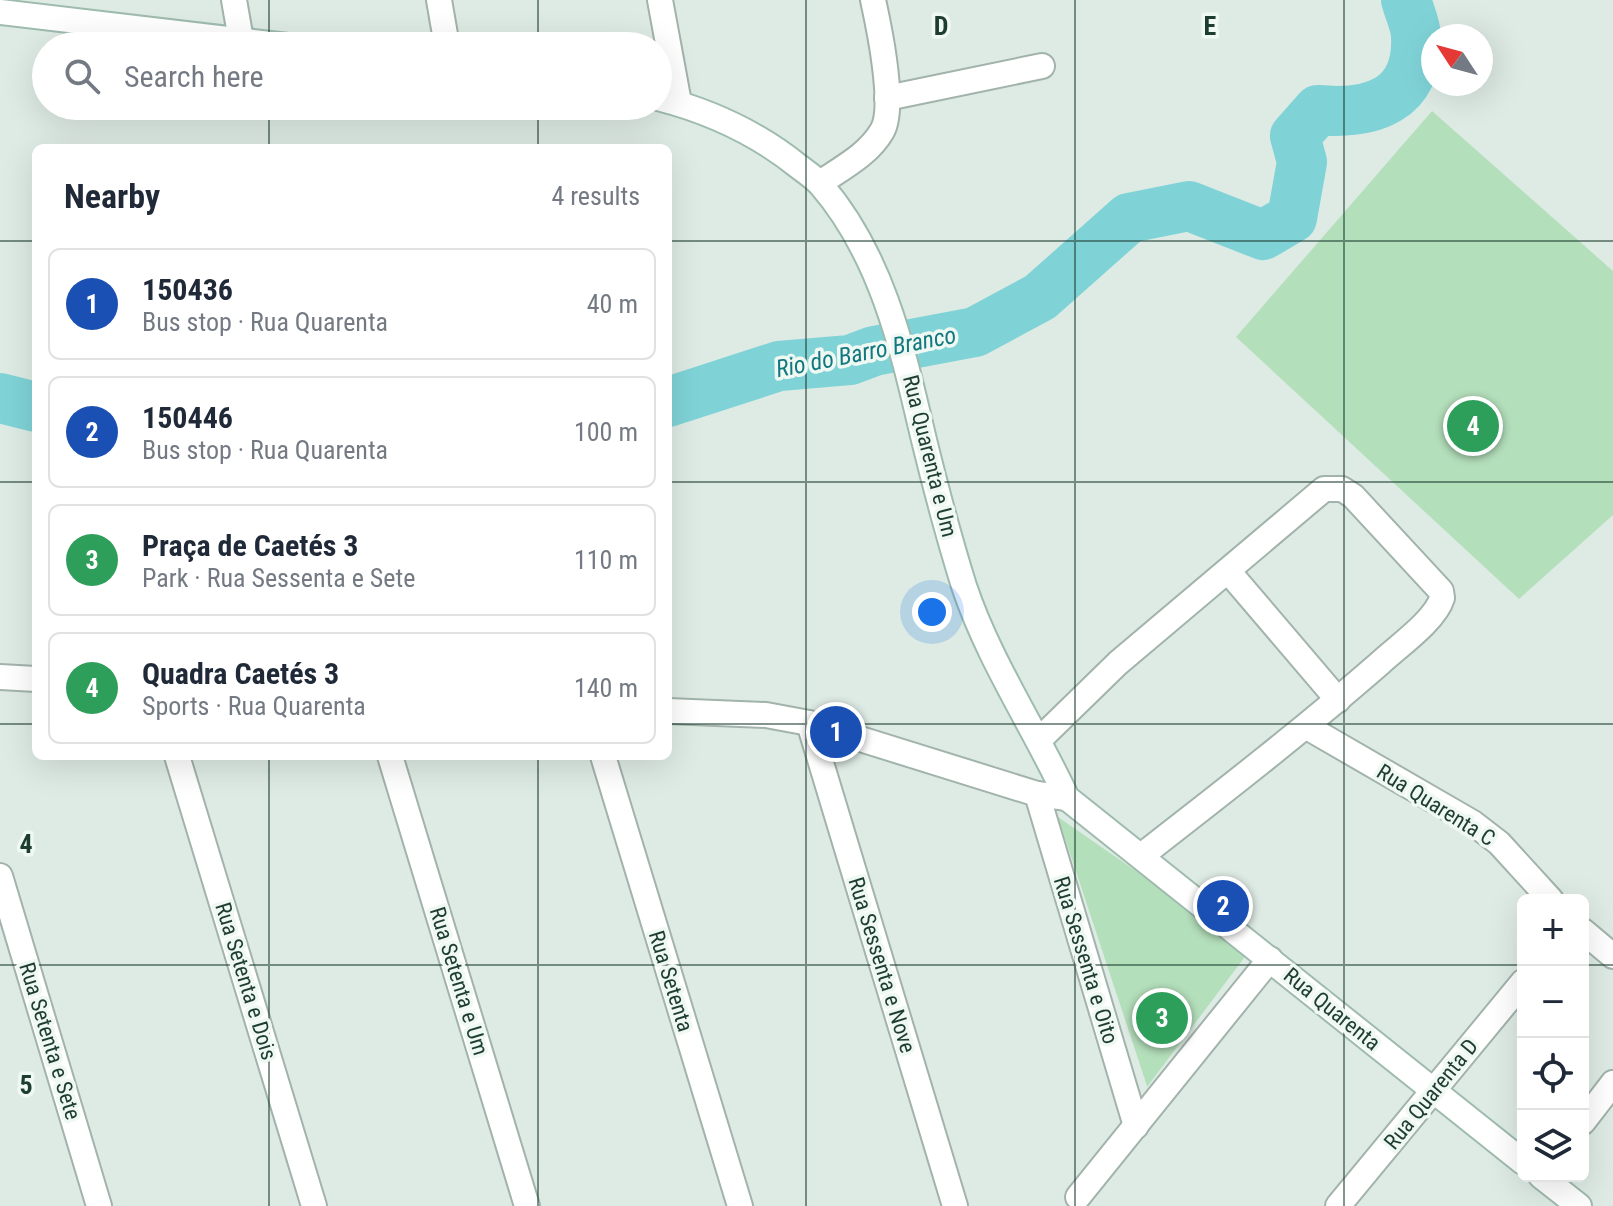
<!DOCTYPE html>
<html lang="en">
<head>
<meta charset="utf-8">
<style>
  body { margin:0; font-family:"Roboto Condensed",sans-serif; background:#f2f2f3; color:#1f2937 }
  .controls { position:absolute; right:24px; bottom:24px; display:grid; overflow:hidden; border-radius:12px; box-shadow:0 8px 32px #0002 }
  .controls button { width:72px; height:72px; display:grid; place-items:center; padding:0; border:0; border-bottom:2px solid #e0e1e3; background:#fff; color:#1f2937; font:40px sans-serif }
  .compass { position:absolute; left:1421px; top:24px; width:72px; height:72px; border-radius:50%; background:#fff; box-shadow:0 8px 32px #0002; rotate:306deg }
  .you { position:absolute; left:932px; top:612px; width:28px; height:28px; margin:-20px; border:6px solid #fff; border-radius:50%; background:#1a73e8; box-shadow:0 0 0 12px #1a73e833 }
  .badge { display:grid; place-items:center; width:52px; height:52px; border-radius:50%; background:#84433f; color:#fff; font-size:26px; font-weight:700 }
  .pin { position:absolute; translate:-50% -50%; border:4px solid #fff; box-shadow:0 2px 8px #0006 }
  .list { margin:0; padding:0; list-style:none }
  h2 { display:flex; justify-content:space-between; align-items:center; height:104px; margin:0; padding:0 32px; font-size:34px }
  h2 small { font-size:26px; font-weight:400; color:#747a83 }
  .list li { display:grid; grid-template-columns:52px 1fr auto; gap:24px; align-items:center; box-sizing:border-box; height:112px; margin:0 16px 16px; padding:0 16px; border:2px solid #e0e1e3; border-radius:12px }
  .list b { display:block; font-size:30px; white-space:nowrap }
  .list p { margin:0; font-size:26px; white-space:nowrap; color:#747a83 }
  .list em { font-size:26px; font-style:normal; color:#747a83 }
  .icon { flex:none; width:44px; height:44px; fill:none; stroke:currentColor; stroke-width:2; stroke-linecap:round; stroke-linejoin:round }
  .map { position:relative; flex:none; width:1613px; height:1206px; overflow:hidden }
  .search { position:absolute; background:#fff; box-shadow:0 8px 32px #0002; left:32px; top:32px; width:640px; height:88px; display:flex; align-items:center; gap:20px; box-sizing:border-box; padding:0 28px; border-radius:44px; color:#747a83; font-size:30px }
  .panel { position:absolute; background:#fff; box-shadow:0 8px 32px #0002; left:32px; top:144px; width:640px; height:616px; border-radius:12px }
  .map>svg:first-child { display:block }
  .green { fill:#b4dfbb }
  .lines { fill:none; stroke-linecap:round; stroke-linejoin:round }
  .river { stroke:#7fd3d7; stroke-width:50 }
  .street-casing { stroke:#a1b3ab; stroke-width:28 }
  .secondary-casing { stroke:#9ebbae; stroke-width:28 }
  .street { stroke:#fff; stroke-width:24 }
  .secondary { stroke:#fff; stroke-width:24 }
  .grid { fill:none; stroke:#1e3d31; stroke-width:2; stroke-opacity:0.55 }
  .labels { text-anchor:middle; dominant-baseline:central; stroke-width:7; stroke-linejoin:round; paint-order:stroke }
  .street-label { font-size:22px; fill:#1e3d31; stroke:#eff8f2 }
  .water-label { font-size:24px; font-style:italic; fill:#12787f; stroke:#eff8f2 }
  .grid-label { font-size:26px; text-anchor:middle; font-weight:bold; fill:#1e3d31; stroke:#eff8f2; stroke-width:7; stroke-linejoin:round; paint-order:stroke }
</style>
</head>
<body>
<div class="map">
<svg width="1613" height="1206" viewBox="0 0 1613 1206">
  <rect width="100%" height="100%" fill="#deebe4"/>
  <g class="green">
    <polygon points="1432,111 1613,271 1613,515 1519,599 1236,337"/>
    <polygon points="1058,817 1250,950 1147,1087 1147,1086"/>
  </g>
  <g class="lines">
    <g class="river">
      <polyline points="0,398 36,407"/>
      <path d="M668,402L779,366L850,360L874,351L975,332L1040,297L1129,218L1189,206L1263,235L1292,218L1302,162L1295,136L1318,110C1372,115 1419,100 1416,37C1416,25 1409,11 1406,0"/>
    </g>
    <g class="street-casing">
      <g id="street">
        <polyline points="234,0 241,40"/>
        <polyline points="439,0 447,46"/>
        <polyline points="660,0 679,103"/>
        <polyline points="887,98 1042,66"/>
        <path d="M820,183C842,168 869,154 882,131C896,108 879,27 873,0"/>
        <polyline points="1228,571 1338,700"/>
        <polyline points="0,677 36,679"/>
        <polyline points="668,711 766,715 809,723 1037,794 1067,798"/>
        <polyline points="809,723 955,1206"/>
        <polyline points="1307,727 1473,823 1499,843 1551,900"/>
        <path d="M1039,740L1118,663L1324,489H1342L1353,496L1441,591L1442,598C1435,621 1397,647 1379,664C1302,731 1222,793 1141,856"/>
        <polyline points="177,756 314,1206"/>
        <polyline points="390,756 527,1206"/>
        <polyline points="603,756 740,1206"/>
        <polyline points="1037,794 1136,1126"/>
        <polyline points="0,876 99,1206"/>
        <polyline points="1583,931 1613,956"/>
        <polyline points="1583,1122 1613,1083"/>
        <polyline points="1078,1197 1270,959"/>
        <polyline points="1338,1206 1523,982"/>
      </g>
    </g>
    <g class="secondary-casing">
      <g id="secondary">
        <polyline points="0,12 288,46"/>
        <path d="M658,98C709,111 757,133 798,166C806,172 815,178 821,185C883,257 903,351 924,440C936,489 949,538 964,586C989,661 1034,727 1067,798L1523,1162"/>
        <polyline points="1541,1176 1579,1206"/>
      </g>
    </g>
    <use href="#street" class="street"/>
    <use href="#secondary" class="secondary"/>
  </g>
  <path class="grid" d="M269,0V46M538,0V46M806,0V1206M1075,0V1206M1344,0V1206M269,106V148M538,106V148M0,241H36M668,241H1613M0,482H36M668,482H1613M0,724H36M668,724H1613M269,756V1206M538,756V1206M0,965H1523M1583,965H1613"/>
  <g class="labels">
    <g class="street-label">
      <text transform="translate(930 456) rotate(76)">Rua Quarenta e Um</text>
      <text transform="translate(1436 805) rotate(32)">Rua Quarenta C</text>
      <text transform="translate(1086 960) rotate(73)">Rua Sessenta e Oito</text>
      <text transform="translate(882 965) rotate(73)">Rua Sessenta e Nove</text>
      <text transform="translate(246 981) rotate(73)">Rua Setenta e Dois</text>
      <text transform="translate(459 981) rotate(73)">Rua Setenta e Um</text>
      <text transform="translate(671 981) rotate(73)">Rua Setenta</text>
      <text transform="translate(1332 1009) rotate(39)">Rua Quarenta</text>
      <text transform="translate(50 1041) rotate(73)">Rua Setenta e Sete</text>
      <text transform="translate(1431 1094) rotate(-51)">Rua Quarenta D</text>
    </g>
    <g class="water-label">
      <text transform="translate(866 352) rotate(-11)">Rio do Barro Branco</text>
    </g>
  </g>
  <g class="grid-label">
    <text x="941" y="35">D</text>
    <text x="1210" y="35">E</text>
    <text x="26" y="853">4</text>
    <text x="26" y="1094">5</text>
  </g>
</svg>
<div class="controls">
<button>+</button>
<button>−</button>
<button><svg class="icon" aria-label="locate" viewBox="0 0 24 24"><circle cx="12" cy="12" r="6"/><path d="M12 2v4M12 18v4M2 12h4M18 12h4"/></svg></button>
<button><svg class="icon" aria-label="layers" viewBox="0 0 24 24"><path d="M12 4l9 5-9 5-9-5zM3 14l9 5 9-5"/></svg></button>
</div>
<svg class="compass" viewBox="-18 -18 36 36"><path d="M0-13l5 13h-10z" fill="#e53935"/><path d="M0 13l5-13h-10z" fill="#747a83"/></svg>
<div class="you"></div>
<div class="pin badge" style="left:836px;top:732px;background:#1a4fb4">1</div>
<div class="pin badge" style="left:1223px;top:906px;background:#1a4fb4">2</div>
<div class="pin badge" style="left:1162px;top:1018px;background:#2e9e5b">3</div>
<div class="pin badge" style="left:1473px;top:426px;background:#2e9e5b">4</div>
<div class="search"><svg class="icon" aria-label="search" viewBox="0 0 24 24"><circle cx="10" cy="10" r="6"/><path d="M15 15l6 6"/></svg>Search here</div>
<section class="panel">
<h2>Nearby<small>4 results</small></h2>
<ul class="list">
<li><span class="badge" style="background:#1a4fb4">1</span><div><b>150436</b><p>Bus stop · Rua Quarenta</p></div><em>40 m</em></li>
<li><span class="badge" style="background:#1a4fb4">2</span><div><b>150446</b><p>Bus stop · Rua Quarenta</p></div><em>100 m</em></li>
<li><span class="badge" style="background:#2e9e5b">3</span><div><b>Praça de Caetés 3</b><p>Park · Rua Sessenta e Sete</p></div><em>110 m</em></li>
<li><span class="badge" style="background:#2e9e5b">4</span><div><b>Quadra Caetés 3</b><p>Sports · Rua Quarenta</p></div><em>140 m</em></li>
</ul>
</section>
</div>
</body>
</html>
